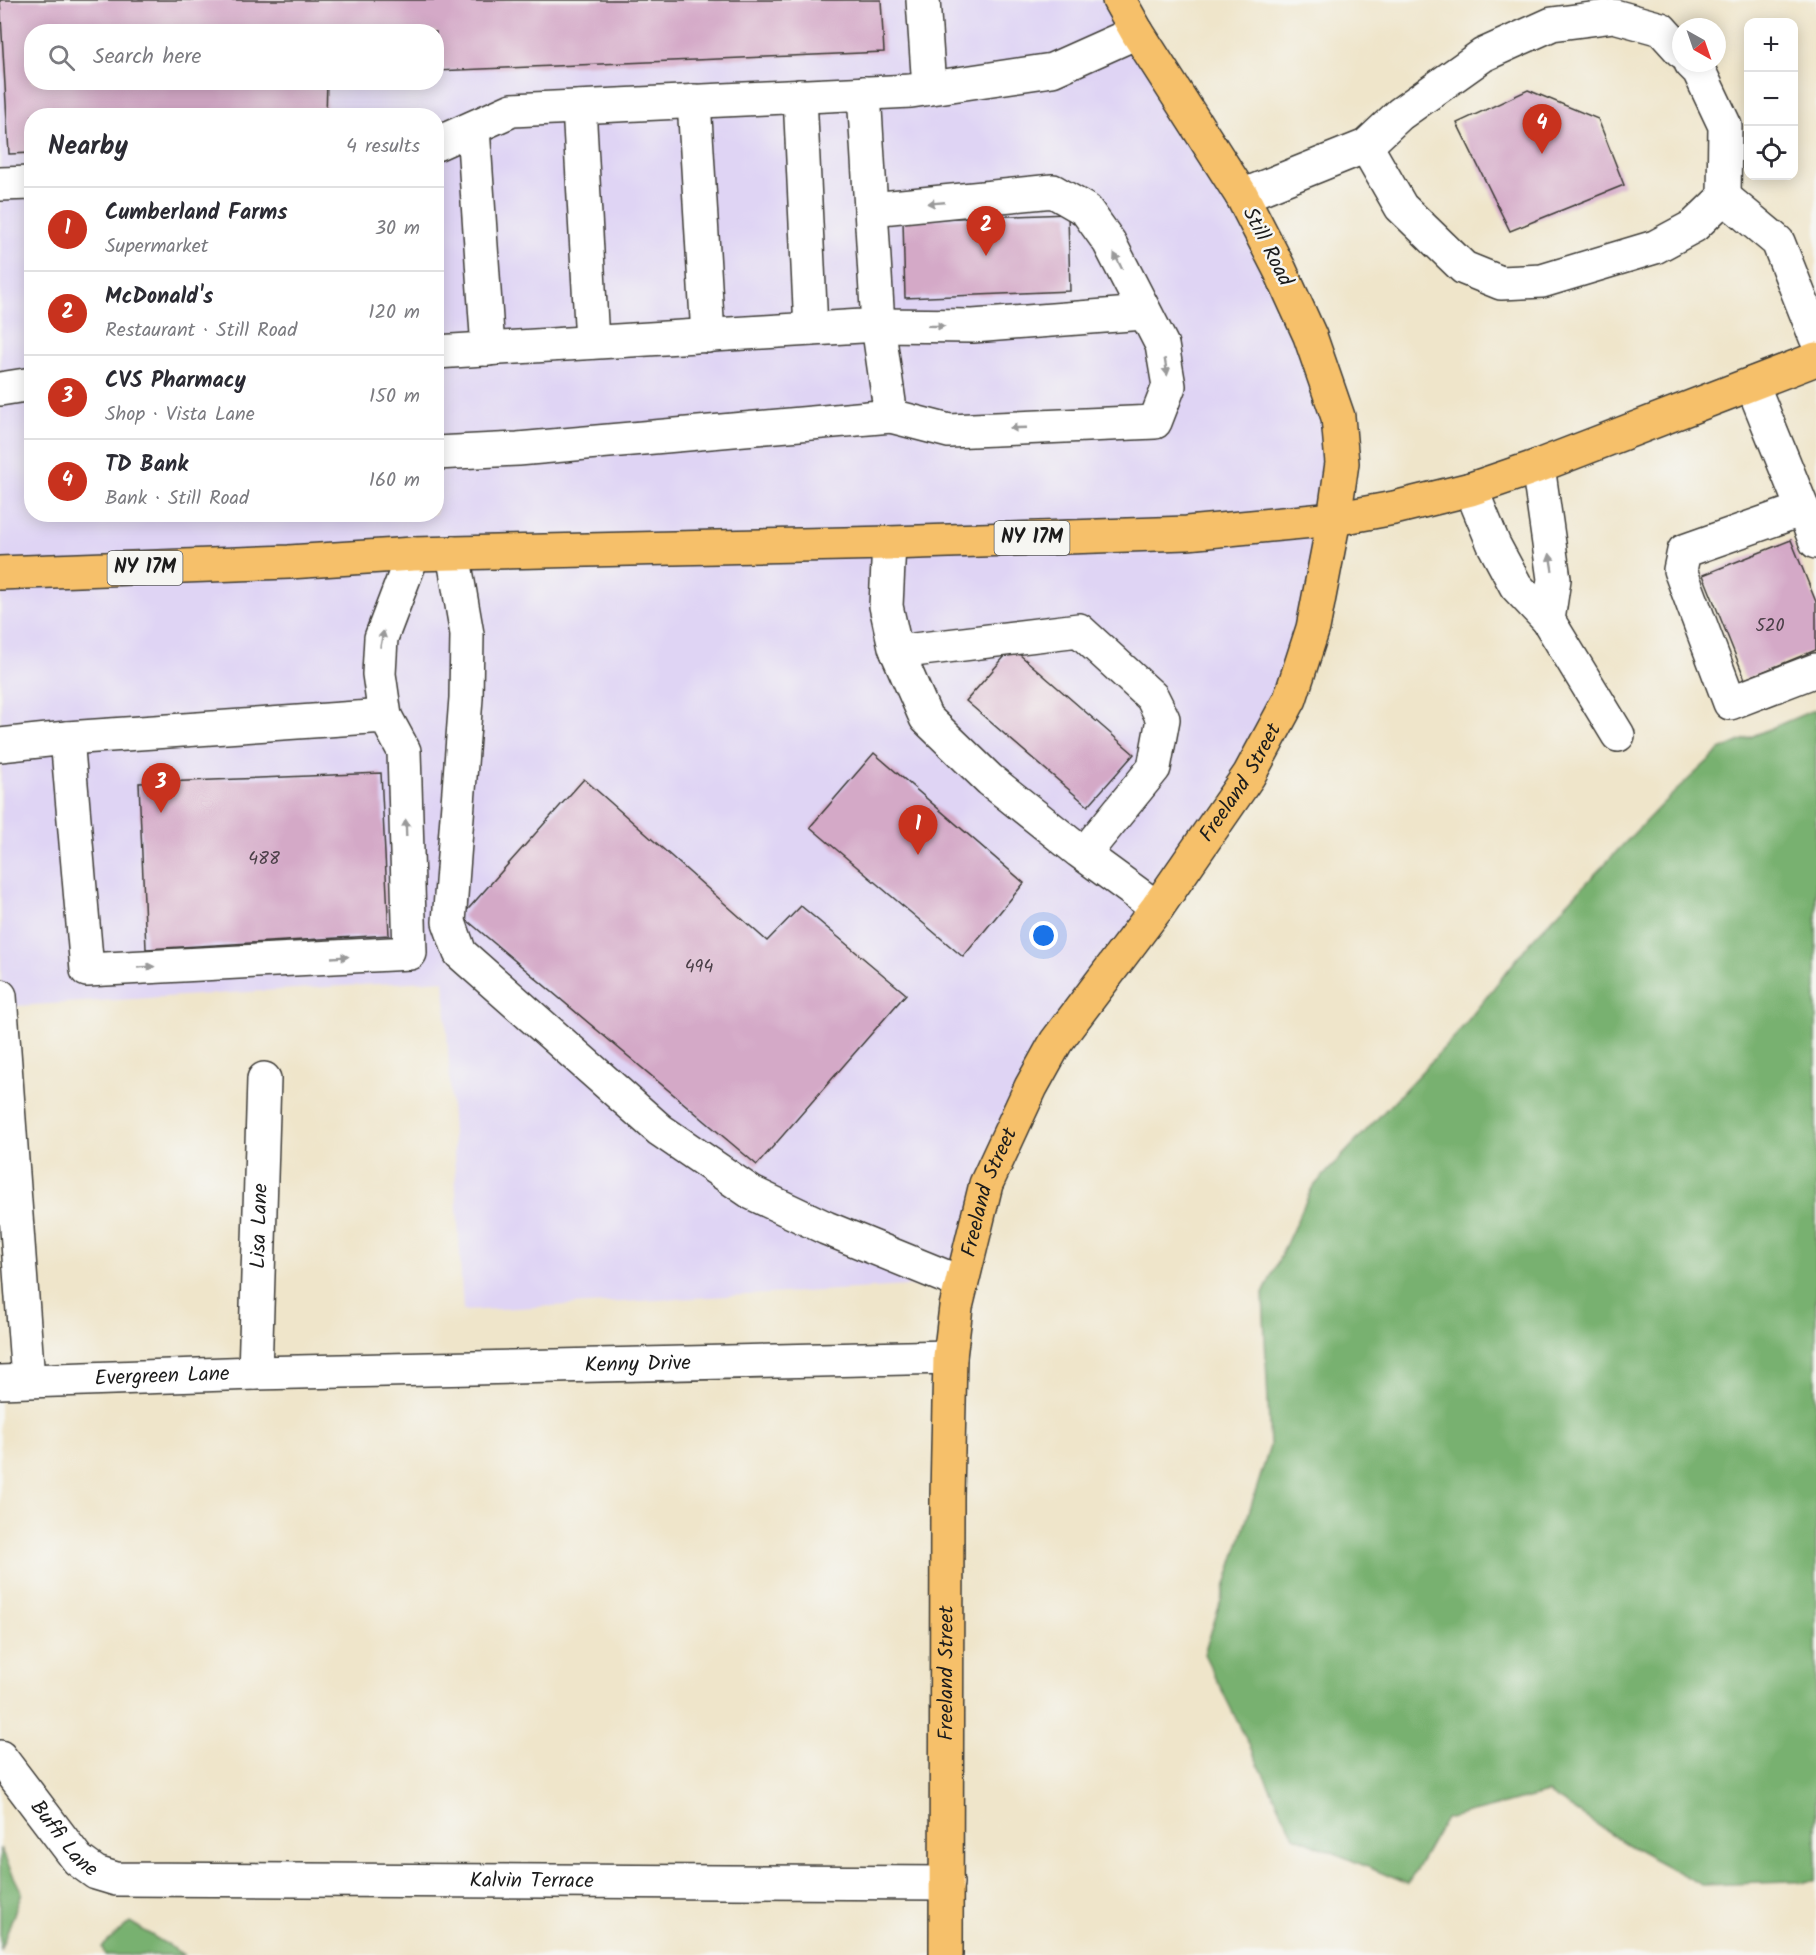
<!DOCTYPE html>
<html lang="en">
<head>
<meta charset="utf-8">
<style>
  body { margin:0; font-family:Kalam,sans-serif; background:#f2f2f3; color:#2b2b33 }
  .controls { position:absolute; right:18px; top:18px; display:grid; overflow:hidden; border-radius:12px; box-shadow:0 3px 15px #0003 }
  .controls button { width:54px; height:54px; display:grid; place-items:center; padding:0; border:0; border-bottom:2px solid #e1e1e2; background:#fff; color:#2b2b33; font:30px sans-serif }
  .compass { position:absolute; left:1672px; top:18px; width:54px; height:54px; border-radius:50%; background:#fff; box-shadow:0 3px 15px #0003; rotate:140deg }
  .you { position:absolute; left:1044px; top:936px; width:21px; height:21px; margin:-15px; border:4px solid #fff; border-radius:50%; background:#1a73e8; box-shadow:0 0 0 9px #1a73e833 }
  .badge { display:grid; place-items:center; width:39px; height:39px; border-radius:50%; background:#c8321e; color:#fff; font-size:20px; font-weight:700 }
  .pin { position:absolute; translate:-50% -50px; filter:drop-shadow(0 2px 3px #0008) }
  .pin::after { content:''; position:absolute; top:32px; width:21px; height:18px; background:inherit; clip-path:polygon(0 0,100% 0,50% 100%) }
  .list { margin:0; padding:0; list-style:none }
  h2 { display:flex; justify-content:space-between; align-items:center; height:78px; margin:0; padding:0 24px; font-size:26px }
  h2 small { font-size:20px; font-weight:400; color:#7c7c81 }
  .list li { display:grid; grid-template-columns:39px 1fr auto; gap:18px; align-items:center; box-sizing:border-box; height:84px; padding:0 24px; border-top:2px solid #e1e1e2 }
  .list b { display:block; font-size:22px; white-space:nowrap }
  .list p { margin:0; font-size:20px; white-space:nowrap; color:#7c7c81 }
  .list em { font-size:20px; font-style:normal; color:#7c7c81 }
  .icon { flex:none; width:33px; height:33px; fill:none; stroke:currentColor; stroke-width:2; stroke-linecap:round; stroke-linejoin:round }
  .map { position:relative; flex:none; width:1816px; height:1955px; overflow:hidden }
  .search { position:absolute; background:#fff; box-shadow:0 3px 15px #0003; left:24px; top:24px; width:420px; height:66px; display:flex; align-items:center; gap:15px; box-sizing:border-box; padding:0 21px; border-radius:24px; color:#7c7c81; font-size:22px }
  .panel { position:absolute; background:#fff; box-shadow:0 3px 15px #0003; left:24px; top:108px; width:420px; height:414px; border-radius:24px }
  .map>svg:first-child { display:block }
  .built { fill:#dfd4f4; fill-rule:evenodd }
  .forest { fill:#78b16f; stroke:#4a6646; stroke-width:1.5 }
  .building { fill:#d4a9c7 }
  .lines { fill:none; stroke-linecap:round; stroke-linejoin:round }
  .minor-casing { stroke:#3c3a36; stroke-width:36 }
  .major-casing { stroke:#3c3a36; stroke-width:36 }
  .minor { stroke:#fff; stroke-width:33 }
  .major { stroke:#f6c06b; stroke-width:33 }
  .oneway { fill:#999 }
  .labels { text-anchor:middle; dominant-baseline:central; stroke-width:5; stroke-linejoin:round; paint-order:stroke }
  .number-label { font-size:18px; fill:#4a3f47 }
  .shield { fill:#f6f6f2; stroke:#5d5d5c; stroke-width:1.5 }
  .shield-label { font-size:20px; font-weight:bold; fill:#1c1c1c }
  .street-label { font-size:21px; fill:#1c1c1c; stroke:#f6f6f2 }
</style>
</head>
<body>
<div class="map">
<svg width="1816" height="1955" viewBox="0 0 1816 1955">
  <rect width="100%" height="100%" fill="#f6f6f2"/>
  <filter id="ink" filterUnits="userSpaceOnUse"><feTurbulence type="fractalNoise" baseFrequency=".0167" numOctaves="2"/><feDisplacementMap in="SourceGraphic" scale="12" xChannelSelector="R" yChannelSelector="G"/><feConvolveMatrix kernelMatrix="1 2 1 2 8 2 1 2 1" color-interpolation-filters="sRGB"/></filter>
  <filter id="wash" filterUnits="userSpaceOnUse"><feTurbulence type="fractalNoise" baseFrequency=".008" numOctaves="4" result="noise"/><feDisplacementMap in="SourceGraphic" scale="24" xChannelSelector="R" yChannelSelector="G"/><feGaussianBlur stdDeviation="1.35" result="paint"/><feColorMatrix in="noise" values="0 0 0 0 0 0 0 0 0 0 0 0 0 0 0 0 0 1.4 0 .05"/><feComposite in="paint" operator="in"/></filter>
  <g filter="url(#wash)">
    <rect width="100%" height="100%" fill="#efe5ca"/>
    <path class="built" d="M0,0H1120L1242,196L1338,417L1290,699L1056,1042L961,1283L463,1311L444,980L1,1007ZM32,32H436V82H32ZM32,116H436V514H32Z"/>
    <g class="forest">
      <polygon points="1816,709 1816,1881 1702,1885 1635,1849 1548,1793 1445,1819 1408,1884 1294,1836 1204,1654 1270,1446 1263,1294 1312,1188 1457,1034 1531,941 1662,804 1720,750"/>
      <polygon points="0,1848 22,1893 0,1951"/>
      <polygon points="130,1922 184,1955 105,1955 102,1947"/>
    </g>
    <g id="blocks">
      <g class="building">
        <polygon points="0,0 881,0 884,52 436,71 436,32 32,32 32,82 327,82 326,116 32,116 32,153 9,154"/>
        <polygon points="1528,90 1598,119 1624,185 1510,231 1457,123"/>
        <polygon points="1068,214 1070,291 905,298 903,220"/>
        <polygon points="1791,540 1816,602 1816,650 1745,679 1703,575"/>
        <polygon points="1012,648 1134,754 1088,806 966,701"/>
        <polygon points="874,753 1024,883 963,957 810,827"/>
        <polygon points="381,773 389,935 146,949 139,783"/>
        <polygon points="584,779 767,941 801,906 906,994 757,1165 462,916"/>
      </g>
    </g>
  </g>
  <g filter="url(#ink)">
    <use href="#blocks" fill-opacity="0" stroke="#3c3a36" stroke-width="1.5"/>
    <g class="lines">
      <g class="minor-casing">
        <g id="minor">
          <polyline points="923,0 929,88"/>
          <polyline points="800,96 811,329"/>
          <polyline points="694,101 708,336"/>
          <polyline points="579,107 592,342"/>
          <polyline points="473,128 488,349"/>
          <polyline points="436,144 512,110 911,91 1052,70 1137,32"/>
          <polyline points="1366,146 1401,207 1464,268 1501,283 1542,281 1655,247 1694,226 1724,197 1725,126 1699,71 1691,63"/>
          <polyline points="0,184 32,183"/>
          <polyline points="1242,196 1366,146 1400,114 1483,55 1552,24 1614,16 1661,29 1681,51"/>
          <polyline points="1724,197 1778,242 1816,338"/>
          <polyline points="871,209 1053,191 1086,210 1109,242 1162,345 1169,386 1155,422 949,431 891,416"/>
          <polyline points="436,352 878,325 864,93"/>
          <polyline points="1752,384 1816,542"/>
          <polyline points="0,389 32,384"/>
          <polyline points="436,453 518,449 891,416 878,325 973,326 1144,313"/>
          <polyline points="1538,466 1554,579 1548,620"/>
          <polyline points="1471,489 1494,545 1516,586 1548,620 1618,735"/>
          <polyline points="1803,509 1684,551 1680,570 1730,703 1816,670"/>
          <polyline points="889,543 886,606 895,647 926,718 990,780 1079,851 1157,908"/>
          <polyline points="453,553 467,634 466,698 449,922 460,953 660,1130 752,1193 826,1228 961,1283"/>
          <polyline points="897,652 1079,630 1152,697 1163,719 1154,768 1084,854"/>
          <polyline points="67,738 385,716"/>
          <polyline points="0,745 67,738 87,970 410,953 404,751 385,716 379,674 381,638 413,554"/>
          <polyline points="0,996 28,1380"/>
          <path id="s1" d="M255,1373L264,1079"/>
          <path id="s2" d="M0,1382L255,1373L950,1357"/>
          <path id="s3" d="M0,1757L78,1860L96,1873L116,1879L947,1883"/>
        </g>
      </g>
      <g class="major-casing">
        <g id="major">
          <polyline points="0,573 289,562 413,554 889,543 1187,533 1334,519 1394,508 1471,489 1538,466 1816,359"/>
          <path id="s4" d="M946,1955L947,1496L950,1357L956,1307L986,1184L1031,1087L1056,1042L1157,908L1249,775L1290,699L1313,628L1334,519L1342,463L1338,417L1310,336L1280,270L1242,196L1137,32L1119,0"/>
        </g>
      </g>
      <use href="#minor" class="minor"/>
      <use href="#major" class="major"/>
    </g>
    <defs><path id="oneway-solid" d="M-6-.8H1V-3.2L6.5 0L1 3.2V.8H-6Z" transform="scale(1.5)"/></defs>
    <g class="oneway">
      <use href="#oneway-solid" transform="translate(936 203) rotate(175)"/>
      <use href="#oneway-solid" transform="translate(1118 261) rotate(-117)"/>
      <use href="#oneway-solid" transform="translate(936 326) rotate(1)"/>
      <use href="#oneway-solid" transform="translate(1166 367) rotate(81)"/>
      <use href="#oneway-solid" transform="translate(1018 428) rotate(178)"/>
      <use href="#oneway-solid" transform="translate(1551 562) rotate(-99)"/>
      <use href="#oneway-solid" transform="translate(382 639) rotate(-79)"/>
      <use href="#oneway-solid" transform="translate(406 828) rotate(-92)"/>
      <use href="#oneway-solid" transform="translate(340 957) rotate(-3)"/>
      <use href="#oneway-solid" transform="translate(146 967) rotate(-3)"/>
    </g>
  </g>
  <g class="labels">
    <g class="number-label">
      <text x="1770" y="626">520</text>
      <text x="264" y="859">488</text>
      <text x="699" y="967">494</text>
    </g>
    <g class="shield">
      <rect x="994.5" y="521" width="75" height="34" rx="4.5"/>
      <rect x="107.5" y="551" width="75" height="34" rx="4.5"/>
    </g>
    <g class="shield-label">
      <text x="1032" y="538">NY 17M</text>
      <text x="145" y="568">NY 17M</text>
    </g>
    <g class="street-label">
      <text transform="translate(1267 247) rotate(63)">Still Road</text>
      <text stroke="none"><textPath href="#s4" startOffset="1252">Freeland Street</textPath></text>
      <text stroke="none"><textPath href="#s4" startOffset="768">Freeland Street</textPath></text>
      <text stroke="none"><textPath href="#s1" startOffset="147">Lisa Lane</textPath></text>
      <text stroke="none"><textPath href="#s2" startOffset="638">Kenny Drive</textPath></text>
      <text stroke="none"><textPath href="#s2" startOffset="162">Evergreen Lane</textPath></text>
      <text stroke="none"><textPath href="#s4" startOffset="282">Freeland Street</textPath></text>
      <text stroke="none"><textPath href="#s3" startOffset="104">Buffi Lane</textPath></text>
      <text stroke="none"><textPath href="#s3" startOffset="588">Kalvin Terrace</textPath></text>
    </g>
  </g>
</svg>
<div class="controls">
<button>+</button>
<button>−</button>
<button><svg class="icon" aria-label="locate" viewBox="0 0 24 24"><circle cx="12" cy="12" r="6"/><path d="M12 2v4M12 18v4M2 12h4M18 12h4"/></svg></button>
</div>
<svg class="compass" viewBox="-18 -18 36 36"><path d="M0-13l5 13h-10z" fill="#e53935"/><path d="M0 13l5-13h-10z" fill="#7c7c81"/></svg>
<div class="you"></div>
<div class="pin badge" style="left:918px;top:855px">1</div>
<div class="pin badge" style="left:986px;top:256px">2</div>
<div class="pin badge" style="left:161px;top:813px">3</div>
<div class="pin badge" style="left:1542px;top:154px">4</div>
<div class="search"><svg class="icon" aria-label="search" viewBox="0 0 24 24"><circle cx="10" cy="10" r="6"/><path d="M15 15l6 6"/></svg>Search here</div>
<section class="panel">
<h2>Nearby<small>4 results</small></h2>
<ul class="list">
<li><span class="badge">1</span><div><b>Cumberland Farms</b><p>Supermarket</p></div><em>30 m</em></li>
<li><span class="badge">2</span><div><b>McDonald's</b><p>Restaurant · Still Road</p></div><em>120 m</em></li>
<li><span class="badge">3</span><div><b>CVS Pharmacy</b><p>Shop · Vista Lane</p></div><em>150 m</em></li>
<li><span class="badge">4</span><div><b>TD Bank</b><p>Bank · Still Road</p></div><em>160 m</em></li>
</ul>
</section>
</div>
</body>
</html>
